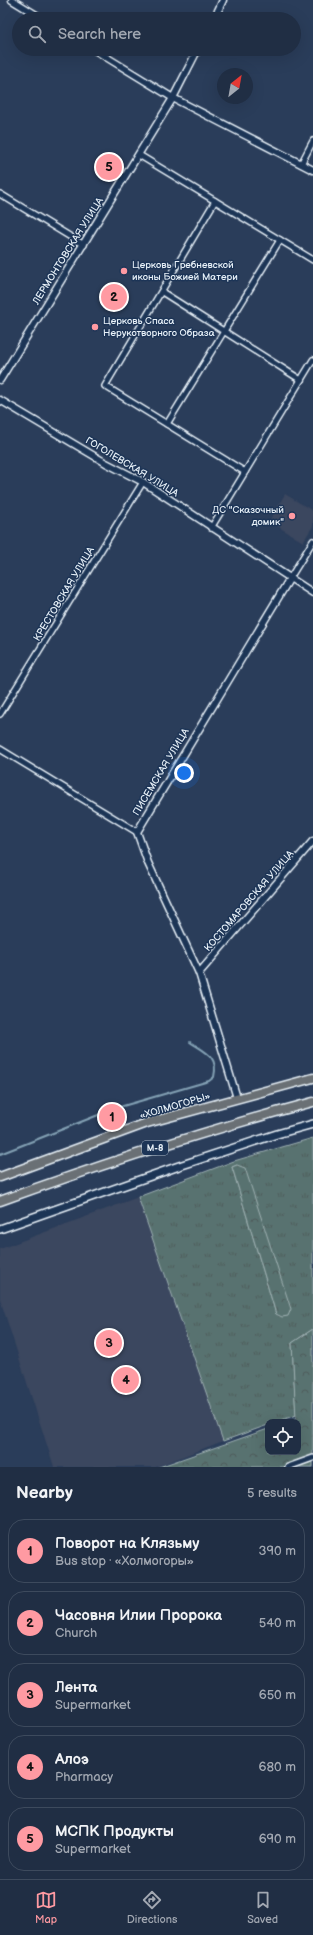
<!DOCTYPE html>
<html lang="en">
<head>
<meta charset="utf-8">
<style>
  body { margin:0; font-family:"Balsamiq Sans",sans-serif; background:#2d3a4f; color:#f1f3f6 }
  .controls { position:absolute; right:12px; bottom:12px; display:grid; overflow:hidden; border-radius:8px; box-shadow:0 4px 16px #0002 }
  .controls button { width:36px; height:36px; display:grid; place-items:center; padding:0; border:0; border-bottom:1px solid #3d4a5d; background:#202e44; color:#f1f3f6; font:20px sans-serif }
  .compass { position:absolute; left:217px; top:68px; width:36px; height:36px; border-radius:50%; background:#202e44; box-shadow:0 4px 16px #0002; rotate:31deg }
  .you { position:absolute; left:184px; top:773px; width:14px; height:14px; margin:-10px; border:3px solid #fff; border-radius:50%; background:#1a73e8; box-shadow:0 0 0 6px #1a73e833 }
  .badge { display:grid; place-items:center; width:26px; height:26px; border-radius:50%; background:#ff9aa2; color:#111; font-size:13px; font-weight:700 }
  .pin { position:absolute; translate:-50% -50%; border:2px solid #fff; box-shadow:0 1px 4px #0006 }
  .list { margin:0; padding:0; list-style:none }
  h2 { display:flex; justify-content:space-between; align-items:center; height:52px; margin:0; padding:0 16px; font-size:17px }
  h2 small { font-size:13px; font-weight:400; color:#a2a8b2 }
  .list li { display:grid; grid-template-columns:26px 1fr auto; gap:12px; align-items:center; box-sizing:border-box; height:64px; margin:0 8px 8px; padding:0 8px; border:1px solid #3d4a5d; border-radius:16px }
  .list b { display:block; font-size:15px; white-space:nowrap }
  .list p { margin:0; font-size:13px; white-space:nowrap; color:#a2a8b2 }
  .list em { font-size:13px; font-style:normal; color:#a2a8b2 }
  .icon { flex:none; width:22px; height:22px; fill:none; stroke:currentColor; stroke-width:2; stroke-linecap:round; stroke-linejoin:round }
  .map { position:relative; flex:none; width:313px; height:1467px; overflow:hidden }
  .search { position:absolute; background:#202e44; box-shadow:0 4px 16px #0002; left:12px; right:12px; top:12px; height:44px; display:flex; align-items:center; gap:10px; box-sizing:border-box; padding:0 14px; border-radius:22px; color:#a2a8b2; font-size:15px }
  .sheet { height:412px; background:#202e44 }
  nav { display:flex; justify-content:space-around; align-items:center; box-sizing:border-box; height:56px; border-top:1px solid #3d4a5d; background:#202e44; font-size:11px; color:#a2a8b2 }
  nav a { display:grid; justify-items:center; gap:2px }
  nav .on { color:#ff9aa2 }
  .map>svg:first-child { display:block }
  .built { fill:#3a465e }
  .grass { fill:url(#grass-tufts); stroke:#a0b2b4; fill-rule:evenodd }
  .forest { fill:url(#forest-crowns); stroke:#a0b2b4 }
  .lines { fill:none; stroke-linecap:round; stroke-linejoin:round }
  .stream { stroke:#84a2b5; stroke-width:2 }
  .minor-casing { stroke:#e8f1f8; stroke-width:8 }
  .tertiary-casing { stroke:#e8f1f8; stroke-width:9 }
  .secondary-casing { stroke:#e8f1f8; stroke-width:10 }
  .trunk-casing { stroke:#e8f1f8; stroke-width:11 }
  .minor { stroke:#1d3557; stroke-width:5 }
  .tertiary { stroke:#1d3557; stroke-width:6 }
  .secondary { stroke:#1d3557; stroke-width:7 }
  .trunk { stroke:#6a7074; stroke-width:8 }
  .poi-dot { fill:#ff9aa2; stroke:#1d3557; stroke-width:1.5 }
  .labels { text-anchor:middle; dominant-baseline:central; stroke-width:3; stroke-linejoin:round; paint-order:stroke }
  .shield { fill:#1d3557; stroke:#abb9c8; stroke-width:1 }
  .shield-label { font-size:9px; font-weight:bold; fill:#e8f1f8 }
  .street-label { font-size:10px; fill:#e8f1f8; stroke:#1d3557 }
  .poi-label { font-size:10px; fill:#e8f1f8; stroke:#1d3557; text-anchor:start }
</style>
</head>
<body>
<div class="map">
<svg width="313" height="1467" viewBox="0 0 313 1467">
  <defs>
    <pattern id="grass-tufts" width="24" height="20" patternUnits="userSpaceOnUse"><rect width="24" height="20" fill="#58726f"/><path d="M3 7l-1-3M5 7V3M7 7l1-3M15 17l-1-3M17 17v-4M19 17l1-3" fill="none" stroke="#4e5b5b"/></pattern>
    <pattern id="forest-crowns" width="20" height="18" patternUnits="userSpaceOnUse"><rect width="20" height="18" fill="#58726f"/><path d="M2 6a3 3 0 1 1 6 0M12 15a3 3 0 1 1 6 0" fill="none" stroke="#4e5b5b"/></pattern>
  </defs>
  <rect width="100%" height="100%" fill="#2a3d5a"/>
  <filter id="ink" filterUnits="userSpaceOnUse"><feTurbulence type="fractalNoise" baseFrequency=".025" numOctaves="2"/><feDisplacementMap in="SourceGraphic" scale="8" xChannelSelector="R" yChannelSelector="G"/><feConvolveMatrix kernelMatrix="1 2 1 2 8 2 1 2 1" color-interpolation-filters="sRGB"/></filter>
  <g filter="url(#ink)">
    <g class="built">
      <polygon points="285,494 313,511 313,526 303,542 269,521"/>
      <polygon points="138,1197 223,1441 156,1467 54,1467 0,1299 0,1249"/>
    </g>
    <path class="grass" d="M313,1138V1329L292,1343L296,1415L276,1422H268V1425L223,1441L138,1197L234,1161ZM237,1165L276,1314L232,1167Z"/>
    <g class="forest">
      <polygon points="237,1165 245,1168 291,1309 288,1316 282,1317 276,1314 232,1167"/>
      <polygon points="313,1329 313,1467 159,1467 268,1429 268,1452 298,1452 298,1422 288,1422 296,1419 292,1343"/>
    </g>
    <g class="lines">
      <path class="stream" d="M0,1154L116,1108L209,1081L214,1077C219,1056 205,1052 190,1042"/>
      <g class="minor-casing">
        <g id="minor">
          <polyline points="216,14 226,19"/>
          <polyline points="139,155 313,260"/>
          <polyline points="301,164 313,141"/>
          <polyline points="0,194 84,245"/>
          <polyline points="215,201 105,386 245,472"/>
          <polyline points="162,292 301,380"/>
          <polyline points="167,424 280,240"/>
          <polyline points="211,528 313,360"/>
          <polyline points="290,578 313,541"/>
          <polyline points="0,714 143,482"/>
          <polyline points="0,749 137,832"/>
          <polyline points="288,1467 313,1458"/>
        </g>
      </g>
      <g class="tertiary-casing">
        <g id="tertiary">
          <polyline points="12,0 43,19"/>
          <polyline points="214,19 223,0"/>
          <polyline points="93,49 173,98 313,170"/>
          <polyline points="0,380 173,98 198,49"/>
          <polyline points="0,400 106,463 143,482 313,593"/>
          <polyline points="199,973 313,841"/>
          <polyline points="237,1098 199,973 148,863 137,832 290,578"/>
        </g>
      </g>
      <g class="secondary-casing">
        <polyline id="secondary" points="0,1229 179,1166 277,1134 313,1124"/>
      </g>
      <g class="trunk-casing">
        <g id="trunk">
          <polyline points="0,1177 147,1123 313,1078"/>
          <path d="M0,1201C103,1164 207,1130 313,1102"/>
        </g>
      </g>
      <use href="#minor" class="minor"/>
      <use href="#tertiary" class="tertiary"/>
      <use href="#secondary" class="secondary"/>
      <use href="#trunk" class="trunk"/>
    </g>
  </g>
  <g class="poi-dot">
    <circle cx="124" cy="271" r="4"/>
    <circle cx="95" cy="327" r="4"/>
    <circle cx="292" cy="516" r="4"/>
  </g>
  <g class="labels">
    <rect class="shield" x="142" y="1141" width="26" height="14" rx="3"/>
    <g class="shield-label">
      <text x="155" y="1148">М-8</text>
    </g>
    <g class="street-label">
      <text transform="translate(68 251) rotate(-58)">ЛЕРМОНТОВСКАЯ УЛИЦА</text>
      <text transform="translate(132 467) rotate(31)">ГОГОЛЕВСКАЯ УЛИЦА</text>
      <text transform="translate(64 594) rotate(-59)">КРЕСТОВСКАЯ УЛИЦА</text>
      <text transform="translate(161 772) rotate(-59)">ПИСЕМСКАЯ УЛИЦА</text>
      <text transform="translate(249 901) rotate(-49)">КОСТОМАРОВСКАЯ УЛИЦА</text>
      <text transform="translate(175 1106) rotate(-16)">«ХОЛМОГОРЫ»</text>
    </g>
    <g class="poi-label">
      <text x="132" y="265">Церковь Гребневской<tspan x="132" dy="12">иконы Божией Матери</tspan></text>
      <text x="103" y="321">Церковь Спаса<tspan x="103" dy="12">Нерукотворного Образа</tspan></text>
      <text x="284" y="510" text-anchor="end">ДС "Сказочный<tspan x="284" dy="12">домик"</tspan></text>
    </g>
  </g>
</svg>
<div class="controls">
<button><svg class="icon" aria-label="locate" viewBox="0 0 24 24"><circle cx="12" cy="12" r="6"/><path d="M12 2v4M12 18v4M2 12h4M18 12h4"/></svg></button>
</div>
<svg class="compass" viewBox="-18 -18 36 36"><path d="M0-13l5 13h-10z" fill="#e53935"/><path d="M0 13l5-13h-10z" fill="#a2a8b2"/></svg>
<div class="you"></div>
<div class="pin badge" style="left:112px;top:1117px">1</div>
<div class="pin badge" style="left:114px;top:297px">2</div>
<div class="pin badge" style="left:109px;top:1343px">3</div>
<div class="pin badge" style="left:126px;top:1380px">4</div>
<div class="pin badge" style="left:109px;top:167px">5</div>
<div class="search"><svg class="icon" aria-label="search" viewBox="0 0 24 24"><circle cx="10" cy="10" r="6"/><path d="M15 15l6 6"/></svg>Search here</div>
</div>
<section class="sheet">
<h2>Nearby<small>5 results</small></h2>
<ul class="list">
<li><span class="badge">1</span><div><b>Поворот на Клязьму</b><p>Bus stop · «Холмогоры»</p></div><em>390 m</em></li>
<li><span class="badge">2</span><div><b>Часовня Илии Пророка</b><p>Church</p></div><em>540 m</em></li>
<li><span class="badge">3</span><div><b>Лента</b><p>Supermarket</p></div><em>650 m</em></li>
<li><span class="badge">4</span><div><b>Алоэ</b><p>Pharmacy</p></div><em>680 m</em></li>
<li><span class="badge">5</span><div><b>МСПК Продукты</b><p>Supermarket</p></div><em>690 m</em></li>
</ul>
</section>
<nav>
<a class="on"><svg class="icon" aria-label="map" viewBox="0 0 24 24"><path d="M3 6l6-2 6 2 6-2v14l-6 2-6-2-6 2zM9 4v14M15 6v14"/></svg>Map</a>
<a><svg class="icon" aria-label="directions" viewBox="0 0 24 24"><path d="M12 3l9 9-9 9-9-9zM9 14v-3h6M13 9l2 2-2 2"/></svg>Directions</a>
<a><svg class="icon" aria-label="saved" viewBox="0 0 24 24"><path d="M7 4h10v16l-5-4-5 4z"/></svg>Saved</a>
</nav>
</body>
</html>
